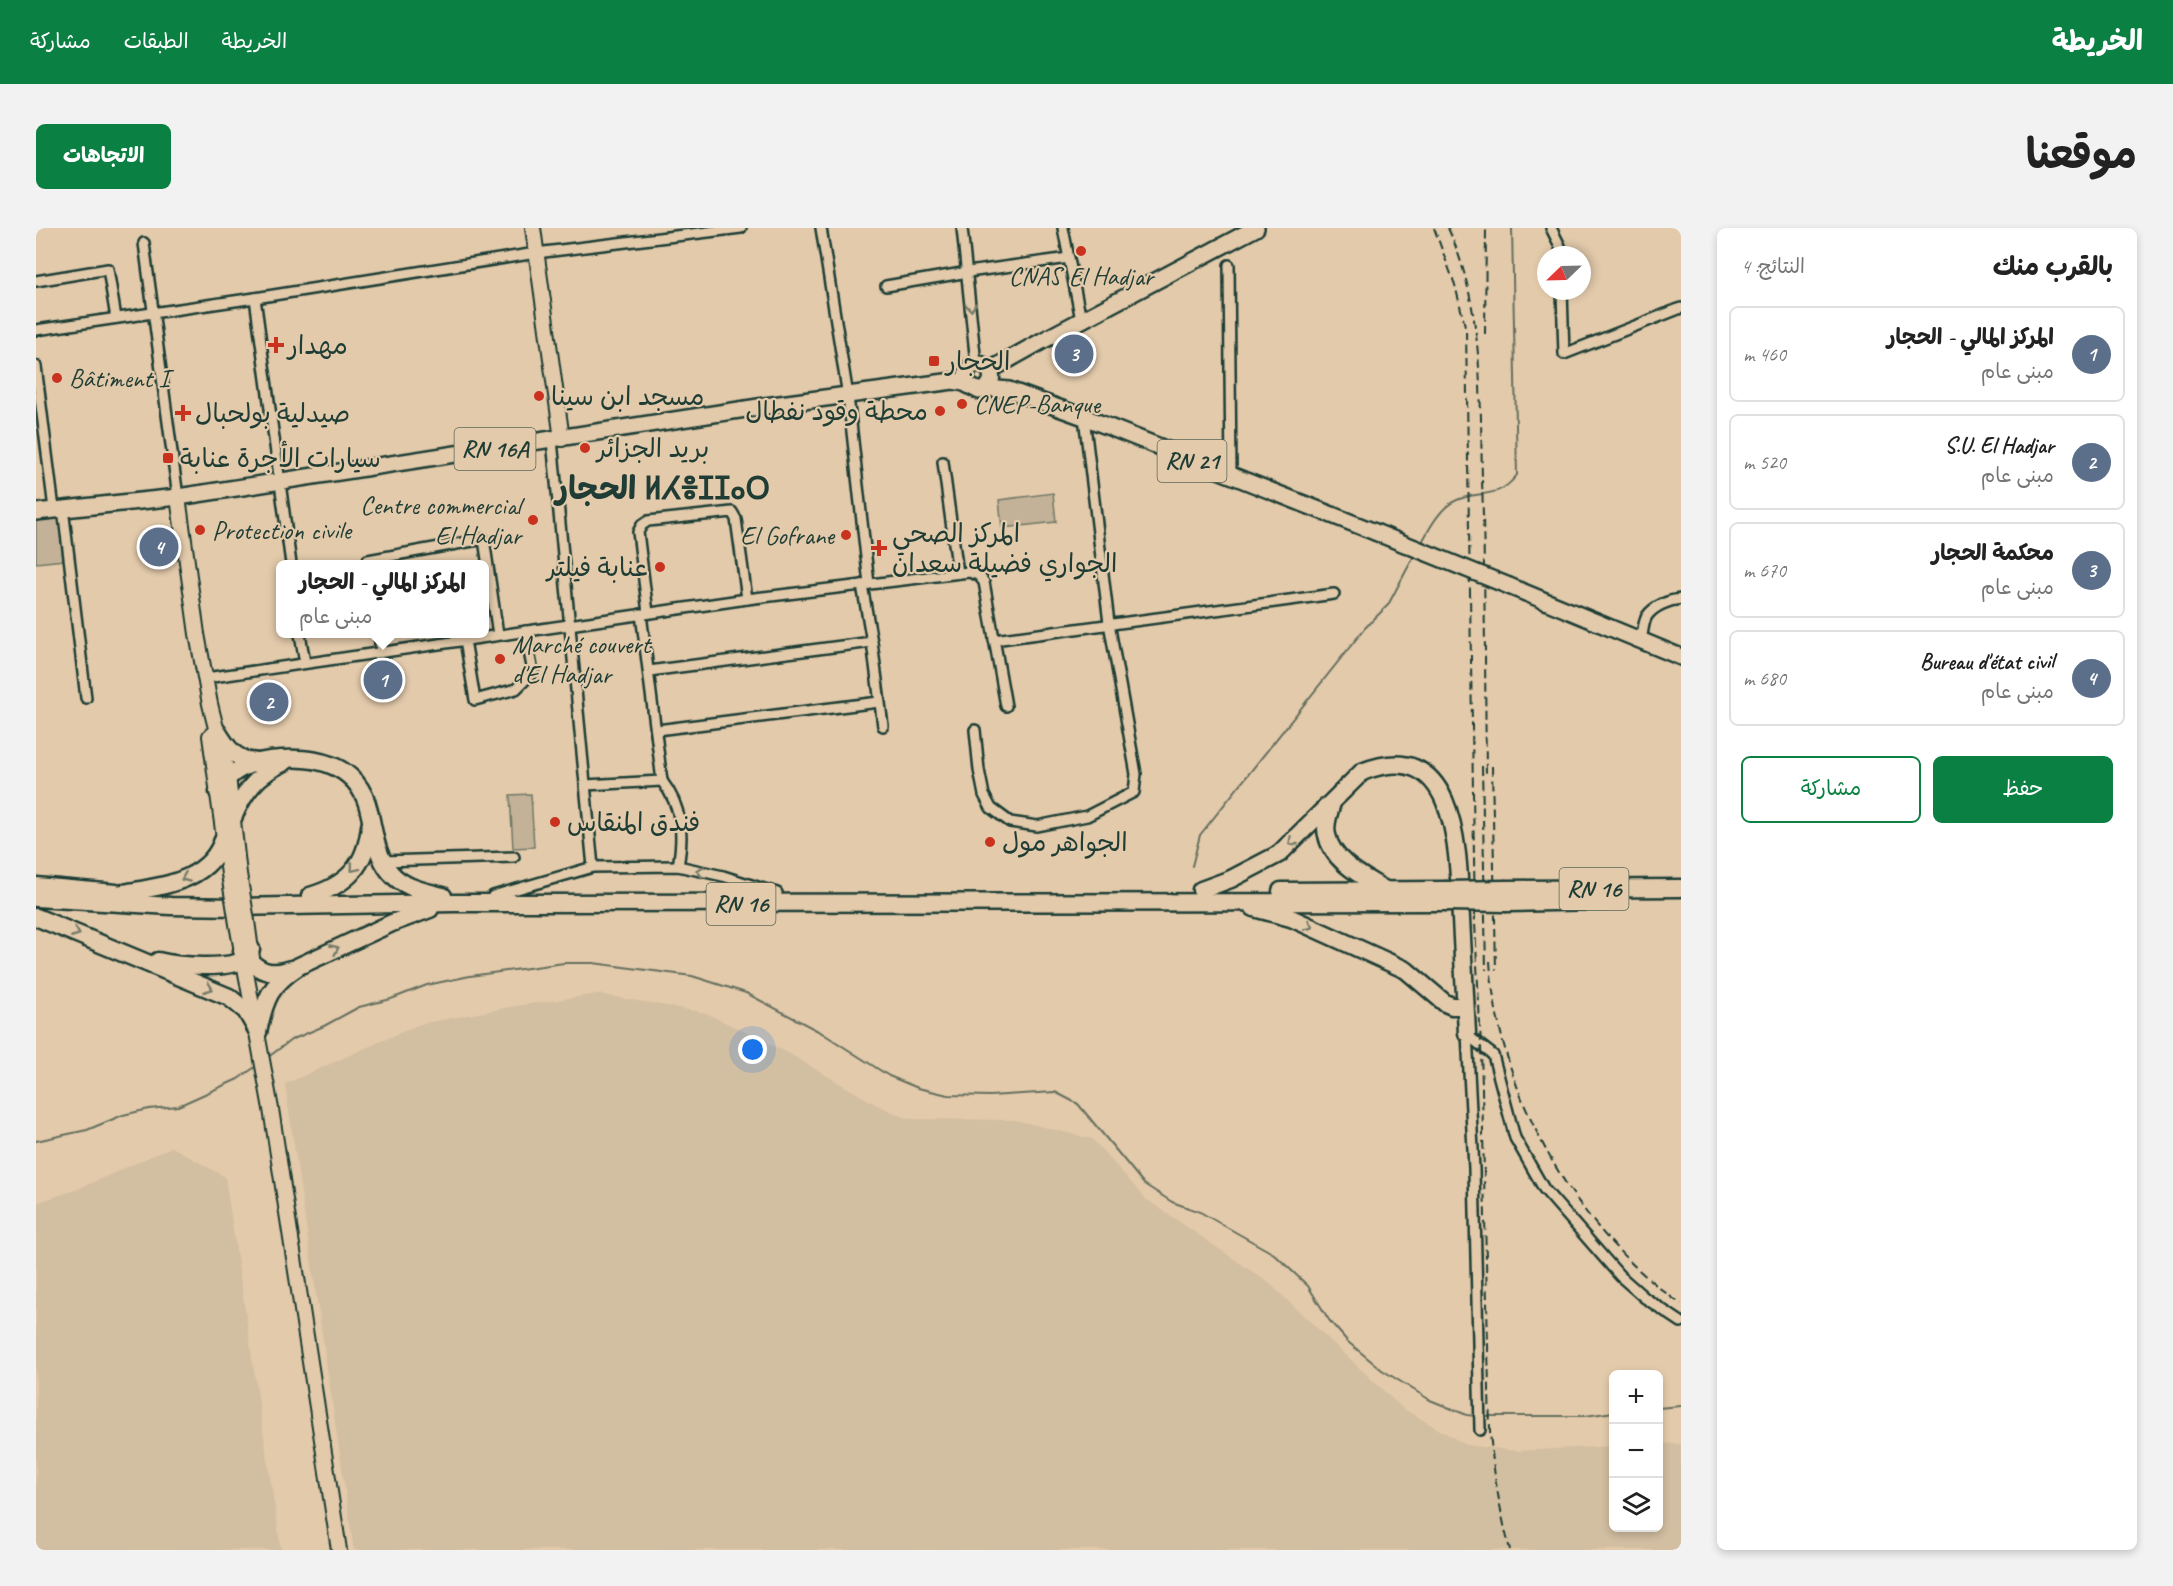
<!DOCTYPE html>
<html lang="ar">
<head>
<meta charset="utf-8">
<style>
  body { margin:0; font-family:Caveat,"Playpen Sans Arabic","Noto Sans Tifinagh",sans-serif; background:#f2f2f2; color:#222; direction:rtl }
  .controls { position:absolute; right:18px; bottom:18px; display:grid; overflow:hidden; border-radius:9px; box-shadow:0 3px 9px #0003 }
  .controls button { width:54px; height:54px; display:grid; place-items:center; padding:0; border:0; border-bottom:2px solid #e0e0e0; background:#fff; color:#222; font:30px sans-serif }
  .compass { position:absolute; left:1501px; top:18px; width:54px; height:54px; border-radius:50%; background:#fff; box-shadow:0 3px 9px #0003; rotate:247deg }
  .you { position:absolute; left:717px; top:822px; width:21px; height:21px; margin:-15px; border:4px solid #fff; border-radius:50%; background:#1a73e8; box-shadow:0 0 0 9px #1a73e833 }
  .badge { display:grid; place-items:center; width:39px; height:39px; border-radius:50%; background:#0b8043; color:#fff; font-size:20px; font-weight:700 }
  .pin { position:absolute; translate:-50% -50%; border:3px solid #fff; box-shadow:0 2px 6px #0006 }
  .popup { position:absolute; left:240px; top:332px; width:213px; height:78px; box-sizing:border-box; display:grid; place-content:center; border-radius:9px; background:#fff; filter:drop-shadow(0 2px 4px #0005); font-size:20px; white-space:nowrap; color:#767676 }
  .popup b { font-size:22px; color:#222 }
  .popup::after { content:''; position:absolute; left:50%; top:100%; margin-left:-12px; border:12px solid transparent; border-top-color:#fff }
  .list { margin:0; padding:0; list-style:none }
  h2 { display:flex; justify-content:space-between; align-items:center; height:78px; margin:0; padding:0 24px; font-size:26px }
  h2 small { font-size:20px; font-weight:400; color:#767676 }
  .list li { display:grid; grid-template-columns:39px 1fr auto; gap:18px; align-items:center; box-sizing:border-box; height:96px; margin:0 12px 12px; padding:0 12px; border:2px solid #e0e0e0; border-radius:9px }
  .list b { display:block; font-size:22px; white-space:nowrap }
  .list p { margin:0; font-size:20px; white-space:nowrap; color:#767676 }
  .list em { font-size:20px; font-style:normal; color:#767676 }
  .actions { display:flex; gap:12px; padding:18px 24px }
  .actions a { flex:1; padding:14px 0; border:2px solid #0b8043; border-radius:9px; text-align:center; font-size:21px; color:#0b8043 }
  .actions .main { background:#0b8043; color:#fff }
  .icon { flex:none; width:33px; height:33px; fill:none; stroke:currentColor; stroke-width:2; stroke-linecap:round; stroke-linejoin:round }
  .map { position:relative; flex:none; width:1645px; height:1322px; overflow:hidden; direction:ltr; border-radius:9px }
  header { display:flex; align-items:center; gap:36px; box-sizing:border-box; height:84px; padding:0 30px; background:#0b8043; color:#fff }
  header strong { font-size:28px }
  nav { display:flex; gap:33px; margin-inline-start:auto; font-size:21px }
  .intro { display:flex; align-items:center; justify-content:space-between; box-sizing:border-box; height:144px; padding:0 36px }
  h1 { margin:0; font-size:42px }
  .button { padding:15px 27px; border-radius:9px; background:#0b8043; color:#fff; font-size:21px; font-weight:700 }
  main { display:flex; gap:36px; padding:0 36px }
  aside { flex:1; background:#fff; border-radius:9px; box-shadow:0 3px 9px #0003 }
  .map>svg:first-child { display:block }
  .built { fill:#d2bea0 }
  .green { fill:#c3b298; stroke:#717866; stroke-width:1.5 }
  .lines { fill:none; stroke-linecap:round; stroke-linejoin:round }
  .stream { stroke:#656f5e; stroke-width:2 }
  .street-casing { stroke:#1f3d34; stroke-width:14 }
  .secondary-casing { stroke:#1f3d34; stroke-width:18 }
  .primary-casing { stroke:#1f3d34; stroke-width:20 }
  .highway-casing { stroke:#1f3d34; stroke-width:21 }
  .street { stroke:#e3caab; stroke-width:9 }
  .secondary { stroke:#e3caab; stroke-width:14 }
  .primary { stroke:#e3caab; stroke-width:15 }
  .highway { stroke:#e3caab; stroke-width:16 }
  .rail { stroke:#1f3d34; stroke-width:2; stroke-dasharray:9 4.5; stroke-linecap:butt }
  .secondary-bridge-casing { stroke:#1f3d34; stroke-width:18; stroke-linecap:butt }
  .primary-bridge-casing { stroke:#1f3d34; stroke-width:20; stroke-linecap:butt }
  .highway-bridge-casing { stroke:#1f3d34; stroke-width:21; stroke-linecap:butt }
  .secondary-bridge { stroke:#e3caab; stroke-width:14 }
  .primary-bridge { stroke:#e3caab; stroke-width:15 }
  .highway-bridge { stroke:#e3caab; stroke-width:16 }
  .oneway { stroke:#777c6a }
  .poi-dot { fill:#c8321e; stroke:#e3caab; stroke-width:2 }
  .labels { text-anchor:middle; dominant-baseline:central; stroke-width:4.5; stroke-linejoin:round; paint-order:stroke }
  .shield { fill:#e3caab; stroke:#5a6758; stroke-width:1.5 }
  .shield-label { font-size:24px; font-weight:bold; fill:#1f3d34 }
  .poi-label { font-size:26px; fill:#1f3d34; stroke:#e3caab; text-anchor:start }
  .district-label { font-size:32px; font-weight:bold; fill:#1f3d34; stroke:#e3caab }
</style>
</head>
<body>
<header>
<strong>الخريطة</strong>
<nav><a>الخريطة</a><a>الطبقات</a><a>مشاركة</a></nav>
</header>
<div class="intro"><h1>موقعنا</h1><a class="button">الاتجاهات</a></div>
<main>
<aside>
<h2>بالقرب منك<small>النتائج: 4</small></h2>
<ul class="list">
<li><span class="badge" style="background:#5c6f8a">1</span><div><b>المركز المالي - الحجار</b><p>مبنى عام</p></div><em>460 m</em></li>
<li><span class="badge" style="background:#5c6f8a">2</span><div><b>S.U. El Hadjar</b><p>مبنى عام</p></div><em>520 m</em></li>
<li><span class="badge" style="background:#5c6f8a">3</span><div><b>محكمة الحجار</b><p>مبنى عام</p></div><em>670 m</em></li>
<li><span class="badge" style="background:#5c6f8a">4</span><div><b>Bureau d'état civil</b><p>مبنى عام</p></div><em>680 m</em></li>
</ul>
<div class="actions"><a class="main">حفظ</a><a>مشاركة</a></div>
</aside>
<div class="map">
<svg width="1645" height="1322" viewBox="0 0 1645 1322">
  <rect width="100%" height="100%" fill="#e3caab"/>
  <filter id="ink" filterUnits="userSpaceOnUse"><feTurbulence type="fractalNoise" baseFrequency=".0167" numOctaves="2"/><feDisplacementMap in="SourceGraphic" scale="12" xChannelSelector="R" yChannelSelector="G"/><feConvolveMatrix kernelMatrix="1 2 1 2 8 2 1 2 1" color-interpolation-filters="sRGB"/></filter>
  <g filter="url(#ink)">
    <g class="built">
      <polygon points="562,766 670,785 752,825 839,876 872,891 979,892 1056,911 1110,971 1233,1055 1366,1180 1430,1217 1481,1223 1577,1218 1578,1300 1622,1300 1623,1215 1645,1216 1645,1322 318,1322 249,856 384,796 480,778"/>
      <polygon points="136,919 189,949 245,1322 0,1322 0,975 42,961"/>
    </g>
    <g class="green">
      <polygon points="1017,265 1020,294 966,300 963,272"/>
      <polygon points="23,289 28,332 0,335 0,292"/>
      <polygon points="495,566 498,619 477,620 474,567"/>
    </g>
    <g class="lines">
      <g class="stream">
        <path d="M1385,316C1393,301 1404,279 1421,272C1445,261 1461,273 1481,247L1476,0"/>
        <polyline points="1156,638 1164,607 1329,400 1352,377 1379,326"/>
        <polyline points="231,830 255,812 288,798 323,779 355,771 391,757 434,748 528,735 557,735 656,748 710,765 786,805 853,848 882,860 912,867 954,868 1019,864 1042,876 1108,956 1136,974 1164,984 1238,1026 1272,1058 1293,1092 1312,1114 1346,1142 1394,1172 1431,1187 1440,1188"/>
        <polyline points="0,913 51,902 87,887 113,881 142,878 202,851 222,837"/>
        <polyline points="1622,1180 1645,1178"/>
        <polyline points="1446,1188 1549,1188 1578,1184"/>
      </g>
      <g class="street-casing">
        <g id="street">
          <polyline points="785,0 812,168 833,356"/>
          <polyline points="926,0 940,136"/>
          <polyline points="1027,0 1045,92"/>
          <polyline points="1515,0 1524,18 1525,27"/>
          <polyline points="108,15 142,269"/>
          <polyline points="1193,37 1195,248"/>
          <polyline points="0,53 72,41 80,90"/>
          <polyline points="850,58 932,44 1033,30"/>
          <polyline points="1526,63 1528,126 1645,80"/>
          <polyline points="219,70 255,336"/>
          <polyline points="0,102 219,70 500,25 705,0"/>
          <polyline points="0,138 18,281"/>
          <polyline points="516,212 557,639"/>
          <polyline points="907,234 922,345"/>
          <polyline points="27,280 50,470"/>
          <polyline points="332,336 332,332 448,311 462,407"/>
          <polyline points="826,357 836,414 847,498"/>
          <polyline points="612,385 602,304 606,297 612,293 696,284 700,291 711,371"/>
          <path d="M605,386L626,553C646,579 648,606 642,638"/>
          <polyline points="264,406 269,435"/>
          <polyline points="343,406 345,424"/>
          <polyline points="429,412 439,472 480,461 497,444 489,403"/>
          <polyline points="958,412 1298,366"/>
          <path d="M1605,412C1607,405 1607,394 1611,388C1618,378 1633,372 1645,371"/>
          <polyline points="613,443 836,414"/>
          <polyline points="170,450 711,371 933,344 942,347 948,354 970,478"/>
          <polyline points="621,502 843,474"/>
          <polyline points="939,502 943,542 948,567 955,580 974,594 1001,598 1051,588 1098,564 1100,546 1073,395 1048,189"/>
          <polyline points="549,557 626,553"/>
          <polyline points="347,633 478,629"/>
          <polyline points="457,668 557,639 642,638 687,648 741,665"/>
          <polyline points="1431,805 1438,941 1444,1202"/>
          <polyline points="1431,805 1435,810 1457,827 1479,910 1508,961 1584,1048 1609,1070 1645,1094"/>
        </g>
      </g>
      <g class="secondary-casing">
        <g id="secondary">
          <polyline points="497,0 526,211"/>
          <polyline points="142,269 161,406 174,476 192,548 203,646"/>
          <polyline points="174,508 193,646"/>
          <polyline points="211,693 216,730"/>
          <polyline points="201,696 235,881 303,1322"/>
        </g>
      </g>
      <g class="primary-casing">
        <g id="primary">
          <polyline points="954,142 1006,113 1220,0"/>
          <polyline points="951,160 973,162 1048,189 1339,304"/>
          <path d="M0,284L142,269L729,178L917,153L928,155L943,163C959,159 960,141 944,136L935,138L930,146L931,156"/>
          <polyline points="1473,358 1645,429"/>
        </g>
      </g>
      <g class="highway-casing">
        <g id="highway">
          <path d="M181,503C192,521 199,532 221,534"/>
          <path d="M182,564C192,543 212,535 234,532C277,527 322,534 333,583C338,603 340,627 354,644C367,660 388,663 407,668"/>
          <path d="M1296,575C1293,585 1288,597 1291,607C1296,634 1328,649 1349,662"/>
          <path d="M197,590C208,563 222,546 249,534"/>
          <polyline points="0,658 80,665"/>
          <polyline points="1470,661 1645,660"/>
          <path d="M1165,662L1195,651L1243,626L1326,544C1424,505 1422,629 1425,691C1427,729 1429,767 1431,805"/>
          <polyline points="1245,663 1409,662"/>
          <path d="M87,665C125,658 175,654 188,609"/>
          <path d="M274,668C311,657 330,638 334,598"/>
          <polyline points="0,670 135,678 202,679 417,675 1410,674"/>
          <polyline points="1471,675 1566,673"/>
          <polyline points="1218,680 1255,690 1370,742 1409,775 1416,778 1429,778"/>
          <polyline points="0,689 193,769 210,783 222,804"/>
          <path d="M206,723C219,742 232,749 255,741"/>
          <path d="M122,733C143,738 191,742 210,731L215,721"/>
          <path d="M222,804C229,770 234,757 263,738L356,695L394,681"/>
        </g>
      </g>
      <use href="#street" class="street"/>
      <use href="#secondary" class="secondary"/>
      <use href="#primary" class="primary"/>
      <use href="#highway" class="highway"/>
      <g class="rail">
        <path d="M1398,0L1419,57L1430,102L1439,695L1445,818L1454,1203C1457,1243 1464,1283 1474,1322"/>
        <path d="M1412,0C1448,80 1444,165 1446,251C1449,350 1449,448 1450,547"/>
        <polyline points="1449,106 1450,0"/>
        <polyline points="1446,538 1450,742"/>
        <polyline points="1456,538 1460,742"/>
        <path d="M1454,733C1462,864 1537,1001 1645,1076"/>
      </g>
      <g class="secondary-bridge-casing">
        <g id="secondary-bridge">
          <polyline points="193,646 201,696"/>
          <polyline points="203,646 211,693"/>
        </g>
      </g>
      <g class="primary-bridge-casing">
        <polyline id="primary-bridge" points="1339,304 1473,358"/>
      </g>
      <g class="highway-bridge-casing">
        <g id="highway-bridge">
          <polyline points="1409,662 1470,661"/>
          <polyline points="1410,674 1471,675"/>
        </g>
      </g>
      <use href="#secondary-bridge" class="secondary-bridge"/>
      <use href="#primary-bridge" class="primary-bridge"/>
      <use href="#highway-bridge" class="highway-bridge"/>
    </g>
    <defs><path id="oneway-chevron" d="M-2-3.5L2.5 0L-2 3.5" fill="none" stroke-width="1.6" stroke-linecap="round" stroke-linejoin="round" transform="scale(1.5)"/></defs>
    <g class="oneway">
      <use href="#oneway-chevron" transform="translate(935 79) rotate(85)"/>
      <use href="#oneway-chevron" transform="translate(1256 614) rotate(138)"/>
      <use href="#oneway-chevron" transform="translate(318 640) rotate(130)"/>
      <use href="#oneway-chevron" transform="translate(664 643) rotate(-166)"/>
      <use href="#oneway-chevron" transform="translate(149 650) rotate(157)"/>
      <use href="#oneway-chevron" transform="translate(1273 698) rotate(23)"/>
      <use href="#oneway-chevron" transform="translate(40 705) rotate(22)"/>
      <use href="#oneway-chevron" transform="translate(299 721) rotate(-25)"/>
      <use href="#oneway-chevron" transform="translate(173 760) rotate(22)"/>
    </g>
  </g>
  <g class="poi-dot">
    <circle cx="1045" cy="23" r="6"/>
    <path d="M237 108h6v6h6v6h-6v6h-6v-6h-6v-6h6z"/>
    <rect x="892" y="127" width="12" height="12" rx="3"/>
    <circle cx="21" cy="150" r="6"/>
    <circle cx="503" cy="168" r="6"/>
    <circle cx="926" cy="176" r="6"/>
    <circle cx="904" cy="183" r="6"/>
    <path d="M144 176h6v6h6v6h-6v6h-6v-6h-6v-6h6z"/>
    <circle cx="549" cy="220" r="6"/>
    <rect x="126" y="224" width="12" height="12" rx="3"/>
    <circle cx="497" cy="292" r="6"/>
    <circle cx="164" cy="302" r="6"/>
    <circle cx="810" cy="307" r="6"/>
    <path d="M840 311h6v6h6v6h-6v6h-6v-6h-6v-6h6z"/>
    <circle cx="624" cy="339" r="6"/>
    <circle cx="464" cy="431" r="6"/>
    <circle cx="519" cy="594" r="6"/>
    <circle cx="954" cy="614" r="6"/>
  </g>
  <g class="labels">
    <g class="shield">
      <rect x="418.5" y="200" width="81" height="42" rx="4.5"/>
      <rect x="1121.5" y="212" width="69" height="42" rx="4.5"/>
      <rect x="1523.5" y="640" width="69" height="42" rx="4.5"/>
      <rect x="670.5" y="655" width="69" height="42" rx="4.5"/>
    </g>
    <g class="shield-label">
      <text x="459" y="221">RN 16A</text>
      <text x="1156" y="233">RN 21</text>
      <text x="1558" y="661">RN 16</text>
      <text x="705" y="676">RN 16</text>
    </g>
    <g class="poi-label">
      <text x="1045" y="48" text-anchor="middle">CNAS El Hadjar</text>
      <text x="252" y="117">مهدار</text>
      <text x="910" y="133">الحجار</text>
      <text x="33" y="150">Bâtiment I</text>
      <text x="515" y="168">مسجد ابن سينا</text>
      <text x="938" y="176">CNEP-Banque</text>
      <text x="892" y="183" text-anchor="end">محطة وقود نفطال</text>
      <text x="159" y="185">صيدلية بولحبال</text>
      <text x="561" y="220">بريد الجزائر</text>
      <text x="144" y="230">سيارات الأجرة عنابة</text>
      <text x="485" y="277" text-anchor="end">Centre commercial<tspan x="485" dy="30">El Hadjar</tspan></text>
      <text x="176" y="302">Protection civile</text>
      <text x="856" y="305">المركز الصحي<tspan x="856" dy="30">الجواري فضيلة سعدان</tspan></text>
      <text x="798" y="307" text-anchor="end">El Gofrane</text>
      <text x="612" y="339" text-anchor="end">عنابة فيلتر</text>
      <text x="476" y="416">Marché couvert<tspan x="476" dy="30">d'El Hadjar</tspan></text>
      <text x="531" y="594">فندق المنقاس</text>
      <text x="966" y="614">الجواهر مول</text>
    </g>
    <g class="district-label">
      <text x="627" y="260">الحجار ⵍⵃⴻⵊⵊⴰⵔ</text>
    </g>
  </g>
</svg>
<div class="controls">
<button>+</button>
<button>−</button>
<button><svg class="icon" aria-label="layers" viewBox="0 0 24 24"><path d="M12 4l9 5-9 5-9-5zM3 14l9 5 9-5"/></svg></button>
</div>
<svg class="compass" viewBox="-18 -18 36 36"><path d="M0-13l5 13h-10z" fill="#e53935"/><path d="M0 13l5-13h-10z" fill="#767676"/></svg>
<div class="you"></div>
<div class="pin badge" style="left:347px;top:452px;background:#5c6f8a">1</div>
<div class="popup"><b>المركز المالي - الحجار</b>مبنى عام</div>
<div class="pin badge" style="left:233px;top:474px;background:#5c6f8a">2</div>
<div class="pin badge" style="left:1038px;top:126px;background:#5c6f8a">3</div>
<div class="pin badge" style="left:123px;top:319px;background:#5c6f8a">4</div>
</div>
</main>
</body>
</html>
